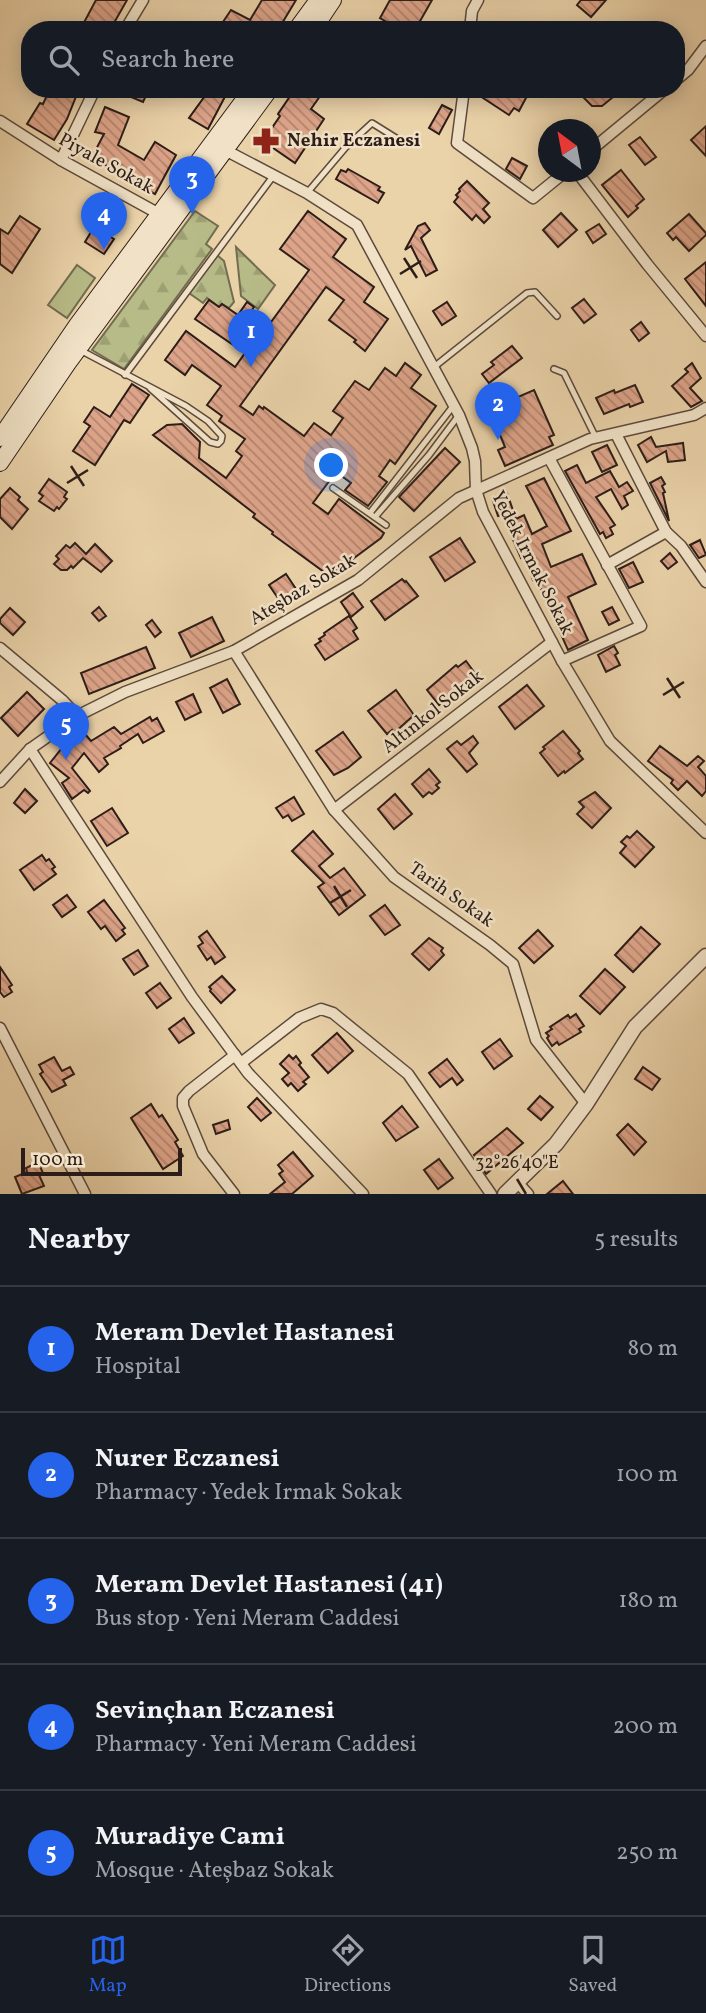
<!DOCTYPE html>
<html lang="en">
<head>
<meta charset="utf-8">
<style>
  body { margin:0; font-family:Vollkorn,serif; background:#242831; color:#f1f3f6 }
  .compass { position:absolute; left:538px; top:119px; width:63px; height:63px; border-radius:50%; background:#171b24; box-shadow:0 4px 18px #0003; rotate:328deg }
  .scale { position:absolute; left:21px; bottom:18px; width:161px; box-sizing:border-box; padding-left:7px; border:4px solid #2d1d18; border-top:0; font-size:19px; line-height:24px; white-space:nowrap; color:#2d1d18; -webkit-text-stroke:5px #f1e2c7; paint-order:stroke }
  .you { position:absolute; left:332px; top:466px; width:24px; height:24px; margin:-18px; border:5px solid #fff; border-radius:50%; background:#1a73e8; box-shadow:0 0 0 10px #1a73e833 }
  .badge { display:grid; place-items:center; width:46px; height:46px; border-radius:50%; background:#2563eb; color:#fff; font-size:23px; font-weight:700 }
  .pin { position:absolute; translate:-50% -58px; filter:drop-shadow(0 2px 4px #0008) }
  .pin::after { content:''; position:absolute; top:37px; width:24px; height:21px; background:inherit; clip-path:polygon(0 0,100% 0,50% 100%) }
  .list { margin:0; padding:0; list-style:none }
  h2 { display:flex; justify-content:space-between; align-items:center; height:91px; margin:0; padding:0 28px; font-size:30px }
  h2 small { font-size:23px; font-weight:400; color:#9ea1a6 }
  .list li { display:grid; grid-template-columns:46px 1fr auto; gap:21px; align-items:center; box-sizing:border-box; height:126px; padding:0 28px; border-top:2px solid #363941 }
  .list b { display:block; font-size:26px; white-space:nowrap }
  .list p { margin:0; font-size:23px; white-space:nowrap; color:#9ea1a6 }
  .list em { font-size:23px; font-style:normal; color:#9ea1a6 }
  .icon { flex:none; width:38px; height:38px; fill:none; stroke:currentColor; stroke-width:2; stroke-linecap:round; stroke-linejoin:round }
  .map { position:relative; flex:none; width:706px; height:1194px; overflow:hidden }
  .search { position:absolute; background:#171b24; box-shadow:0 4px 18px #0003; left:21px; right:21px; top:21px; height:77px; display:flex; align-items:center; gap:18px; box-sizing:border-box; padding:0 24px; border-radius:28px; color:#9ea1a6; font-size:26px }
  .sheet { height:721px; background:#171b24 }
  nav { display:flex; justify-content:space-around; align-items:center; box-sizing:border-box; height:98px; border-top:2px solid #363941; background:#171b24; font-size:19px; color:#9ea1a6 }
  nav a { display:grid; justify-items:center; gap:4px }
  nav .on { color:#2563eb }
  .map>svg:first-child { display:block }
  .grass { fill:#b7bb87; stroke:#726c50; stroke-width:2 }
  .forest { fill:url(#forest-firs); stroke:#726c50; stroke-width:2 }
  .building { fill:url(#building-back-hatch); stroke:#2d1d18; stroke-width:2 }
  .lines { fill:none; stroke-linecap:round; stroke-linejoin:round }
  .service-casing { stroke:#5c4a3c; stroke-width:8 }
  .minor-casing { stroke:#5c4a3c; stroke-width:13 }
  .tertiary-casing { stroke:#5c4a3c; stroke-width:17 }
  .secondary-casing { stroke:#2d1d18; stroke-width:18 }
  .service { stroke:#f1e2c7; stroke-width:5 }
  .minor { stroke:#f1e2c7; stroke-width:10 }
  .tertiary { stroke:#f1e2c7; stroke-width:14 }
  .secondary { stroke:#f1e2c7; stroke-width:16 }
  .ticks { fill:none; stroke:#2d1d18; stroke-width:2.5 }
  .labels { text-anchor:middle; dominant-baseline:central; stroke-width:5; stroke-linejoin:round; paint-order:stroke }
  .poi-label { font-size:19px; font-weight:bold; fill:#2d1d18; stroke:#f1e2c7; text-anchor:start }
  .street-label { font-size:19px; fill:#2d1d18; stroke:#f1e2c7 }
  .ticks-label { font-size:18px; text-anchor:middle; fill:#2d1d18; stroke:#f1e2c7; stroke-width:5; stroke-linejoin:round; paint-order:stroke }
</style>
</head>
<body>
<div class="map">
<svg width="706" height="1194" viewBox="0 0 706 1194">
  <defs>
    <pattern id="forest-firs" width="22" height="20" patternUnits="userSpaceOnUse" patternTransform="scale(1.75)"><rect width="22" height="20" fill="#b7bb87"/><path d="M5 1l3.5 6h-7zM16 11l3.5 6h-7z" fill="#9ea074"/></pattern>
    <pattern id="building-back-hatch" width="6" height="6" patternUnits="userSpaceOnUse" patternTransform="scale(1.75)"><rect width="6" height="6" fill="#dda489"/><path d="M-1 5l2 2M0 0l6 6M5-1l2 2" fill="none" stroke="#b4856f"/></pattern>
  </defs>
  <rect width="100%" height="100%" fill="#ead2a9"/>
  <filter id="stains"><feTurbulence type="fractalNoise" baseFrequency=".00286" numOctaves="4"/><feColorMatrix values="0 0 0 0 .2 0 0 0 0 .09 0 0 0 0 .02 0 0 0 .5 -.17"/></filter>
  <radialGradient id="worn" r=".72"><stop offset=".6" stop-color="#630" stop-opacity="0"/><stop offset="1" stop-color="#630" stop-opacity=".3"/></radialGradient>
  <polygon class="grass" points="77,265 95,278 67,318 48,305"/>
  <g class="forest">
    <polygon points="195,211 218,226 206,244 212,249 124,369 92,350"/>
    <polygon points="236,247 275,285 258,309 241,296"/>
    <polygon points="217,255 224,261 234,302 229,308 222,304 219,307 207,298 203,303 189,293"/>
  </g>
  <g class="building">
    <polygon points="96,0 127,0 110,30 80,30"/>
    <polygon points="262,0 296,0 278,30 229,30 221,25 231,10 250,20"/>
    <polygon points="390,0 432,0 415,30 401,30 380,18"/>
    <polygon points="581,0 606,0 591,17 577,5"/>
    <polygon points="50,89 79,89 67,119 54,140 27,124 40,103 43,104"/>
    <polygon points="112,89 149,89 143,102"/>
    <polygon points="210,89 229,89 208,129 189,118"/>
    <polygon points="295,89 325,89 311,109 324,119 295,163 263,141 280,116 278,114"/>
    <polygon points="488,89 517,89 527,96 519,111 514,108 509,115 483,98"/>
    <polygon points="588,89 623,89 602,106 592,106 582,96"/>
    <polygon points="442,105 452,110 439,134 429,128"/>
    <polygon points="105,107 129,117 118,145 144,160 155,142 176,155 155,194 92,157 104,134 95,132"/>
    <polygon points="706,126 706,156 691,140"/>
    <polygon points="640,137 656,157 645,165 629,145"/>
    <polygon points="512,158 527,166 520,179 506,169"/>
    <polygon points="348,169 380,187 378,190 384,193 378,203 336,179 341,170 346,172"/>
    <polygon points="621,170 644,199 636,206 638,208 628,217 602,185"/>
    <polygon points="467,181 489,203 483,209 490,217 484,223 476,215 472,220 454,202 458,197 456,195 460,191 459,189"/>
    <polygon points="308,211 346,239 333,257 374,287 364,302 388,319 365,351 354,342 356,340 329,320 344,300 326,287 240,406 253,415 259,406 263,409 264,407 304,436 314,423 331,435 343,418 333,411 355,381 369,390 385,368 396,376 405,363 421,375 411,388 436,406 395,464 390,460 379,476 387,482 368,506 345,490 351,483 336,472 313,503 328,514 339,499 384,533 381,538 342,567 340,565 331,577 272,534 273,532 253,517 255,514 153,435 167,425 182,424 200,442 199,458 226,478 242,456 236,451 245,439 219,421 222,416 207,405 221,386 192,365 185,375 165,360 186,331 235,367 245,353 195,319 209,300 219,307 222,304 238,315 247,302 254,307 245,320 263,333 309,270 280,249"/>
    <polygon points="561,213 577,230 558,247 543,230"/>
    <polygon points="689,214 706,233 706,235 689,251 676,237 673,240 667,233"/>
    <polygon points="20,216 40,229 12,273 0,264 0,229 8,234"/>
    <polygon points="425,223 430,230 421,238 437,270 426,276 411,246 405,250 418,226"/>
    <polygon points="599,224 606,234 593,243 586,232"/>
    <polygon points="94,227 114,239 104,254 85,242"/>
    <polygon points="706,262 706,306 685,279"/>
    <polygon points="584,299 596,314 584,323 572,308"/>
    <polygon points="447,302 456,316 442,325 433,311"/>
    <polygon points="641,322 649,333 639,341 631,330"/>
    <polygon points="512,346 522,358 489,383 482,374 494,365 491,362"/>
    <polygon points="692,363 701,378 690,388 702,401 691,407 672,386 688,372 685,369"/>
    <polygon points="132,384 149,395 130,423 124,420 95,465 73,451 90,426 84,422 94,407 110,417"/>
    <polygon points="635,385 643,402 630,407 629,404 604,414 596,398 614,390 615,393"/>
    <polygon points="534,390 554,435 549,437 553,445 505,466 498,450 505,447 488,406 507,395 509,401"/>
    <polygon points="651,437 656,447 683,443 685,460 668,462 666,451 647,462 638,445"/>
    <polygon points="607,445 617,465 602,472 592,452"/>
    <polygon points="445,448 460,462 414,511 399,497"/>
    <polygon points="577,465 586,483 610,471 619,487 627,482 633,491 624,496 628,505 622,509 611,489 596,497 615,525 610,528 613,534 606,538 603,532 600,534 565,471"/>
    <polygon points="661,477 665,484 662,486 665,492 663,493 669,521 650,483"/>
    <polygon points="544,478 571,531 542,544 551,567 582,554 596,584 568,597 588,640 568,650 540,587 535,579 533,580 524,556 521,558 502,515 498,516 492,498 507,493 516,519 524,515 532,534 547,526 526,486"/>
    <polygon points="49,479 67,492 64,497 67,499 59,509 57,507 54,511 39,501 43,496 39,493"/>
    <polygon points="10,488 20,497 18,500 28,509 12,529 0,517 0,499"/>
    <polygon points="460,538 475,562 445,581 430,557"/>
    <polygon points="700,540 706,555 699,558 690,545"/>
    <polygon points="75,543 86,554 95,544 112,561 101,572 83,558 73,568 71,566 67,570 61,570 54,564 59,559 56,556 66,545 70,548"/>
    <polygon points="670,553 677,562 668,569 661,561"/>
    <polygon points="633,562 643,582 629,588 619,569"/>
    <polygon points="286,574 300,595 286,604 282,599 280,601 269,585"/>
    <polygon points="402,579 405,582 406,581 418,596 385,620 371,601"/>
    <polygon points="353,593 363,607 351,617 341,602"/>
    <polygon points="99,607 106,616 99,621 92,613"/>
    <polygon points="612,607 619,620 609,625 602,612"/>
    <polygon points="10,608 25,622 13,635 0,623 0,619"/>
    <polygon points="349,616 357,628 353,631 358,639 325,660 315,645 321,641 319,639 325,635 324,633"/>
    <polygon points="212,617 224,641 191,657 179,633"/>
    <polygon points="152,620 161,632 155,637 146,625"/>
    <polygon points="614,646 618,653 615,655 620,665 606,672 598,655"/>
    <polygon points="146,647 155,668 89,694 81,673"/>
    <polygon points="466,661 477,676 439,705 427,690 456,665 458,667"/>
    <polygon points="227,679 240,704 223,713 210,688"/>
    <polygon points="527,685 544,706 515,729 499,707"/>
    <polygon points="396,690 414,715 394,733 392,730 387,734 368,711"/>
    <polygon points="27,692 44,709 18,736 1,718"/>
    <polygon points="193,694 201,712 185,720 176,702"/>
    <polygon points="150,717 152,721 157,718 164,731 143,743 138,734 120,746 121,748 104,758 108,764 99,772 84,753 72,768 90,791 88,793 84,790 72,799 62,783 69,778 50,763 66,743 70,746 85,734 91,741 114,727 121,734"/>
    <polygon points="563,731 580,751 578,753 583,759 565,773 564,771 558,776 540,753 545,749 543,747"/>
    <polygon points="343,732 361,757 348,768 334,775 316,751"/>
    <polygon points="473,736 478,743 469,753 477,764 467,772 447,749 457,741 461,745"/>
    <polygon points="660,746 687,766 698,756 704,761 698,767 706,776 706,791 702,796 687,781 678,790 671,783 673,780 648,761"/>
    <polygon points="429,769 440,782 436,785 439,788 432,794 429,792 423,797 412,784"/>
    <polygon points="25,789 37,801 25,813 14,803"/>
    <polygon points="595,792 611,808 592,828 577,814 584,807 579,802"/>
    <polygon points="395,794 412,814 394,829 378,809"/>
    <polygon points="294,797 304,814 292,821 288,815 283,818 276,808"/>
    <polygon points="112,808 128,833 107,846 91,821"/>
    <polygon points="313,831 333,854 319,866 330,878 344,868 365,895 339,915 318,887 324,883 292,851"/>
    <polygon points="637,831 654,847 635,867 620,853 626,846 621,842 627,836 630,838"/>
    <polygon points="42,855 46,861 49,859 55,867 52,869 56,874 34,890 20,870"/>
    <polygon points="67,895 76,907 62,917 53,905"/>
    <polygon points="104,900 125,928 122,930 125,934 116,941 105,926 101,929 88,912"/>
    <polygon points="385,905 400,925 385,935 370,916"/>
    <polygon points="641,927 660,944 633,972 615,955"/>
    <polygon points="538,930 553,946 534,963 519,948"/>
    <polygon points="207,931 225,957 215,964 211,957 207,960 198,946 203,943 199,937"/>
    <polygon points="429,938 443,948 441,951 444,955 429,970 412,954"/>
    <polygon points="138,950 148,966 134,975 123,959"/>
    <polygon points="0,967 12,985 9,987 12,992 4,997 0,992"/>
    <polygon points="605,969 625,987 600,1014 580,996"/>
    <polygon points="222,976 235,990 221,1003 210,991 211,989 209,987"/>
    <polygon points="160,983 171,998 157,1008 146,993"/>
    <polygon points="576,1014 584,1026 579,1029 581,1032 559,1045 557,1042 552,1046 547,1038 549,1036 546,1033 552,1029 550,1027 568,1015 570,1018"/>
    <polygon points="184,1018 194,1033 179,1043 169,1029"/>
    <polygon points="337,1033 353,1051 328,1073 312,1055"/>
    <polygon points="500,1039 512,1056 494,1069 482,1052"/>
    <polygon points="289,1055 293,1059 296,1056 301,1063 299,1065 309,1077 303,1082 306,1084 298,1091 291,1083 288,1086 282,1079 289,1073 280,1064"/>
    <polygon points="54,1057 62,1071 70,1067 74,1074 63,1080 66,1085 52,1092 40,1074 43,1072 39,1065"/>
    <polygon points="447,1059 463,1080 457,1085 452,1078 440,1087 429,1073"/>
    <polygon points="643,1067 660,1079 652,1090 635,1079"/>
    <polygon points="540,1096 553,1107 541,1120 528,1109"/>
    <polygon points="257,1098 271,1113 261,1121 248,1107"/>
    <polygon points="151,1104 159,1117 162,1115 178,1140 175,1142 183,1156 163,1169 131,1118"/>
    <polygon points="402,1106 418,1127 396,1141 383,1123"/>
    <polygon points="228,1120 230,1129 216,1134 213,1125"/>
    <polygon points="628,1124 646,1142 634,1155 617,1135"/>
    <polygon points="507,1128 523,1143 486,1174 474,1155"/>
    <polygon points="293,1152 313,1176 292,1194 270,1194 285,1182 279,1174 283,1171 278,1165"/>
    <polygon points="439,1159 453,1178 438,1189 424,1170"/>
    <polygon points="38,1162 43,1173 39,1175 44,1186 22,1194 15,1177 27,1172 26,1168"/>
    <polygon points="563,1181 573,1194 547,1194"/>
  </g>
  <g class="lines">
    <g class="service-casing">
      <g id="service">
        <polyline points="307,193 346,147 372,123 404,143"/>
        <polyline points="80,350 186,406 208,421 222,436 221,441 218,444 210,442 150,388"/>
        <polyline points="434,367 527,293 535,292 557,316"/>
        <polyline points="554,369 564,373 596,438"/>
        <polyline points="125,375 274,175"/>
        <polyline points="333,488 386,525"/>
        <polyline points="370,513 454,405"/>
        <polyline points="375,517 429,455 459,415"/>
      </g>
    </g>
    <g class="minor-casing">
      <g id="minor">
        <polyline points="125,30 143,0"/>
        <polyline points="470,30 472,11 478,0"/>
        <polyline points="676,80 688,70 706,46"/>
        <polyline points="464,89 457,143 533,198 565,172"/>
        <polyline points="0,121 61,160 161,215"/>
        <polyline points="225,150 307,193 357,225 459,415 472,448 475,461 476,490 483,512 562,661 610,741 706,833"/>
        <polyline points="590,151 665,89"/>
        <polyline points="61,160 95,89"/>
        <polyline points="577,172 647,264 706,336"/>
        <polyline points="549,458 641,626 562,661"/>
        <polyline points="666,532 681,546 706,582"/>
        <polyline points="607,565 666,532 616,434"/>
        <polyline points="0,648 62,700 77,716"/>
        <polyline points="234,651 334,810 394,877 490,945 513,964 536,1040 586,1104"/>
        <polyline points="30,749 192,997 248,1073 363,1194"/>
        <polyline points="0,782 30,749 77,716 125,692 234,651 358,580 459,498 590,439 694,415 706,408"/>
        <polyline points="334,810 552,642"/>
        <polyline points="0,1028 85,1194"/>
        <polyline points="241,1063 299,1018 321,1009 333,1013 408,1074 491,1194"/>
        <polyline points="518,1183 528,1194"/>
        <polyline points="234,1194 203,1154 183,1106 183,1098 189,1091 235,1055"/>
      </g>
    </g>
    <g class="tertiary-casing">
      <polyline id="tertiary" points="505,1194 556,1144 586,1104 635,1027 706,956"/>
    </g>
    <g class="secondary-casing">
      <g id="secondary">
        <polyline points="296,30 318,0"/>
        <polyline points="313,30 333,0"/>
        <polyline points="0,438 77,325 252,89"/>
        <polyline points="0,463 68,363 270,89"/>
      </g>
    </g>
    <use href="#service" class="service"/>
    <use href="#minor" class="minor"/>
    <use href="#tertiary" class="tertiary"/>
    <use href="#secondary" class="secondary"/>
  </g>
  <path class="ticks" d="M404,258L417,278M400,274L421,261M71,466L84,486M67,483L88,470M667,678L680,698M663,695L684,682M334,886L347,907M330,903L351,890M517,1179L526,1194"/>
  <defs>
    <g id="pharmacy-bare" transform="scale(2.1)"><path d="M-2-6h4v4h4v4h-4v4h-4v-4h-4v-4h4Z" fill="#8f2418" stroke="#f1e2c7" stroke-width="2.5" paint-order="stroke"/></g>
  </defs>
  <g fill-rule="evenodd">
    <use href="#pharmacy-bare" x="266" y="141"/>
  </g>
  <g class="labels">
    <g class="poi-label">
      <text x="287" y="141">Nehir Eczanesi</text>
    </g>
    <g class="street-label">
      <text transform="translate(106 164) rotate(29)">Piyale Sokak</text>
      <text transform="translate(532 563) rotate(63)">Yedek Irmak Sokak</text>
      <text transform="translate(303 590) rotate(-31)">Ateşbaz Sokak</text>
      <text transform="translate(433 712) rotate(-38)">Altınkol Sokak</text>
      <text transform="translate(451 895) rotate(35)">Tarih Sokak</text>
    </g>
  </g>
  <g class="ticks-label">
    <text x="517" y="1168">32°26'40"E</text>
  </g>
  <rect width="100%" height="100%" filter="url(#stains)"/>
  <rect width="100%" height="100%" fill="url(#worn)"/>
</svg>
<svg class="compass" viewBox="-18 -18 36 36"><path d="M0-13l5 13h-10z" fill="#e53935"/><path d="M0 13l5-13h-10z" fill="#9ea1a6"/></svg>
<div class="scale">100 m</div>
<div class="you"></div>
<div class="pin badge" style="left:251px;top:367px">1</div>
<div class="pin badge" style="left:498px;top:440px">2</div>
<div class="pin badge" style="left:192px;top:214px">3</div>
<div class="pin badge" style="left:104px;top:250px">4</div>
<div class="pin badge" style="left:66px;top:760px">5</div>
<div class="search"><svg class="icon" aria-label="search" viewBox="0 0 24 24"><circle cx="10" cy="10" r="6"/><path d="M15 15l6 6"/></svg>Search here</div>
</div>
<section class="sheet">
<h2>Nearby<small>5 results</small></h2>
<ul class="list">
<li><span class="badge">1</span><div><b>Meram Devlet Hastanesi</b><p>Hospital</p></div><em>80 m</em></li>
<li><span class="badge">2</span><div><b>Nurer Eczanesi</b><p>Pharmacy · Yedek Irmak Sokak</p></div><em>100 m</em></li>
<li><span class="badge">3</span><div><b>Meram Devlet Hastanesi (41)</b><p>Bus stop · Yeni Meram Caddesi</p></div><em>180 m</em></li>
<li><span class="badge">4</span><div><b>Sevinçhan Eczanesi</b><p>Pharmacy · Yeni Meram Caddesi</p></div><em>200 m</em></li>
<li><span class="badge">5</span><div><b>Muradiye Cami</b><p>Mosque · Ateşbaz Sokak</p></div><em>250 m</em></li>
</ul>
</section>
<nav>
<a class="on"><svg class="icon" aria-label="map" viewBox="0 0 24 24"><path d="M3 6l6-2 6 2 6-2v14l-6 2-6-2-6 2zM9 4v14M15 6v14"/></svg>Map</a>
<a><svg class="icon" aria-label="directions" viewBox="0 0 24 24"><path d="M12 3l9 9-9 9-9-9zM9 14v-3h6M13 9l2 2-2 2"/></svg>Directions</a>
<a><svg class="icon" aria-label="saved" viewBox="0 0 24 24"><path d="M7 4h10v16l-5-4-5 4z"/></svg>Saved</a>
</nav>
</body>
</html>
